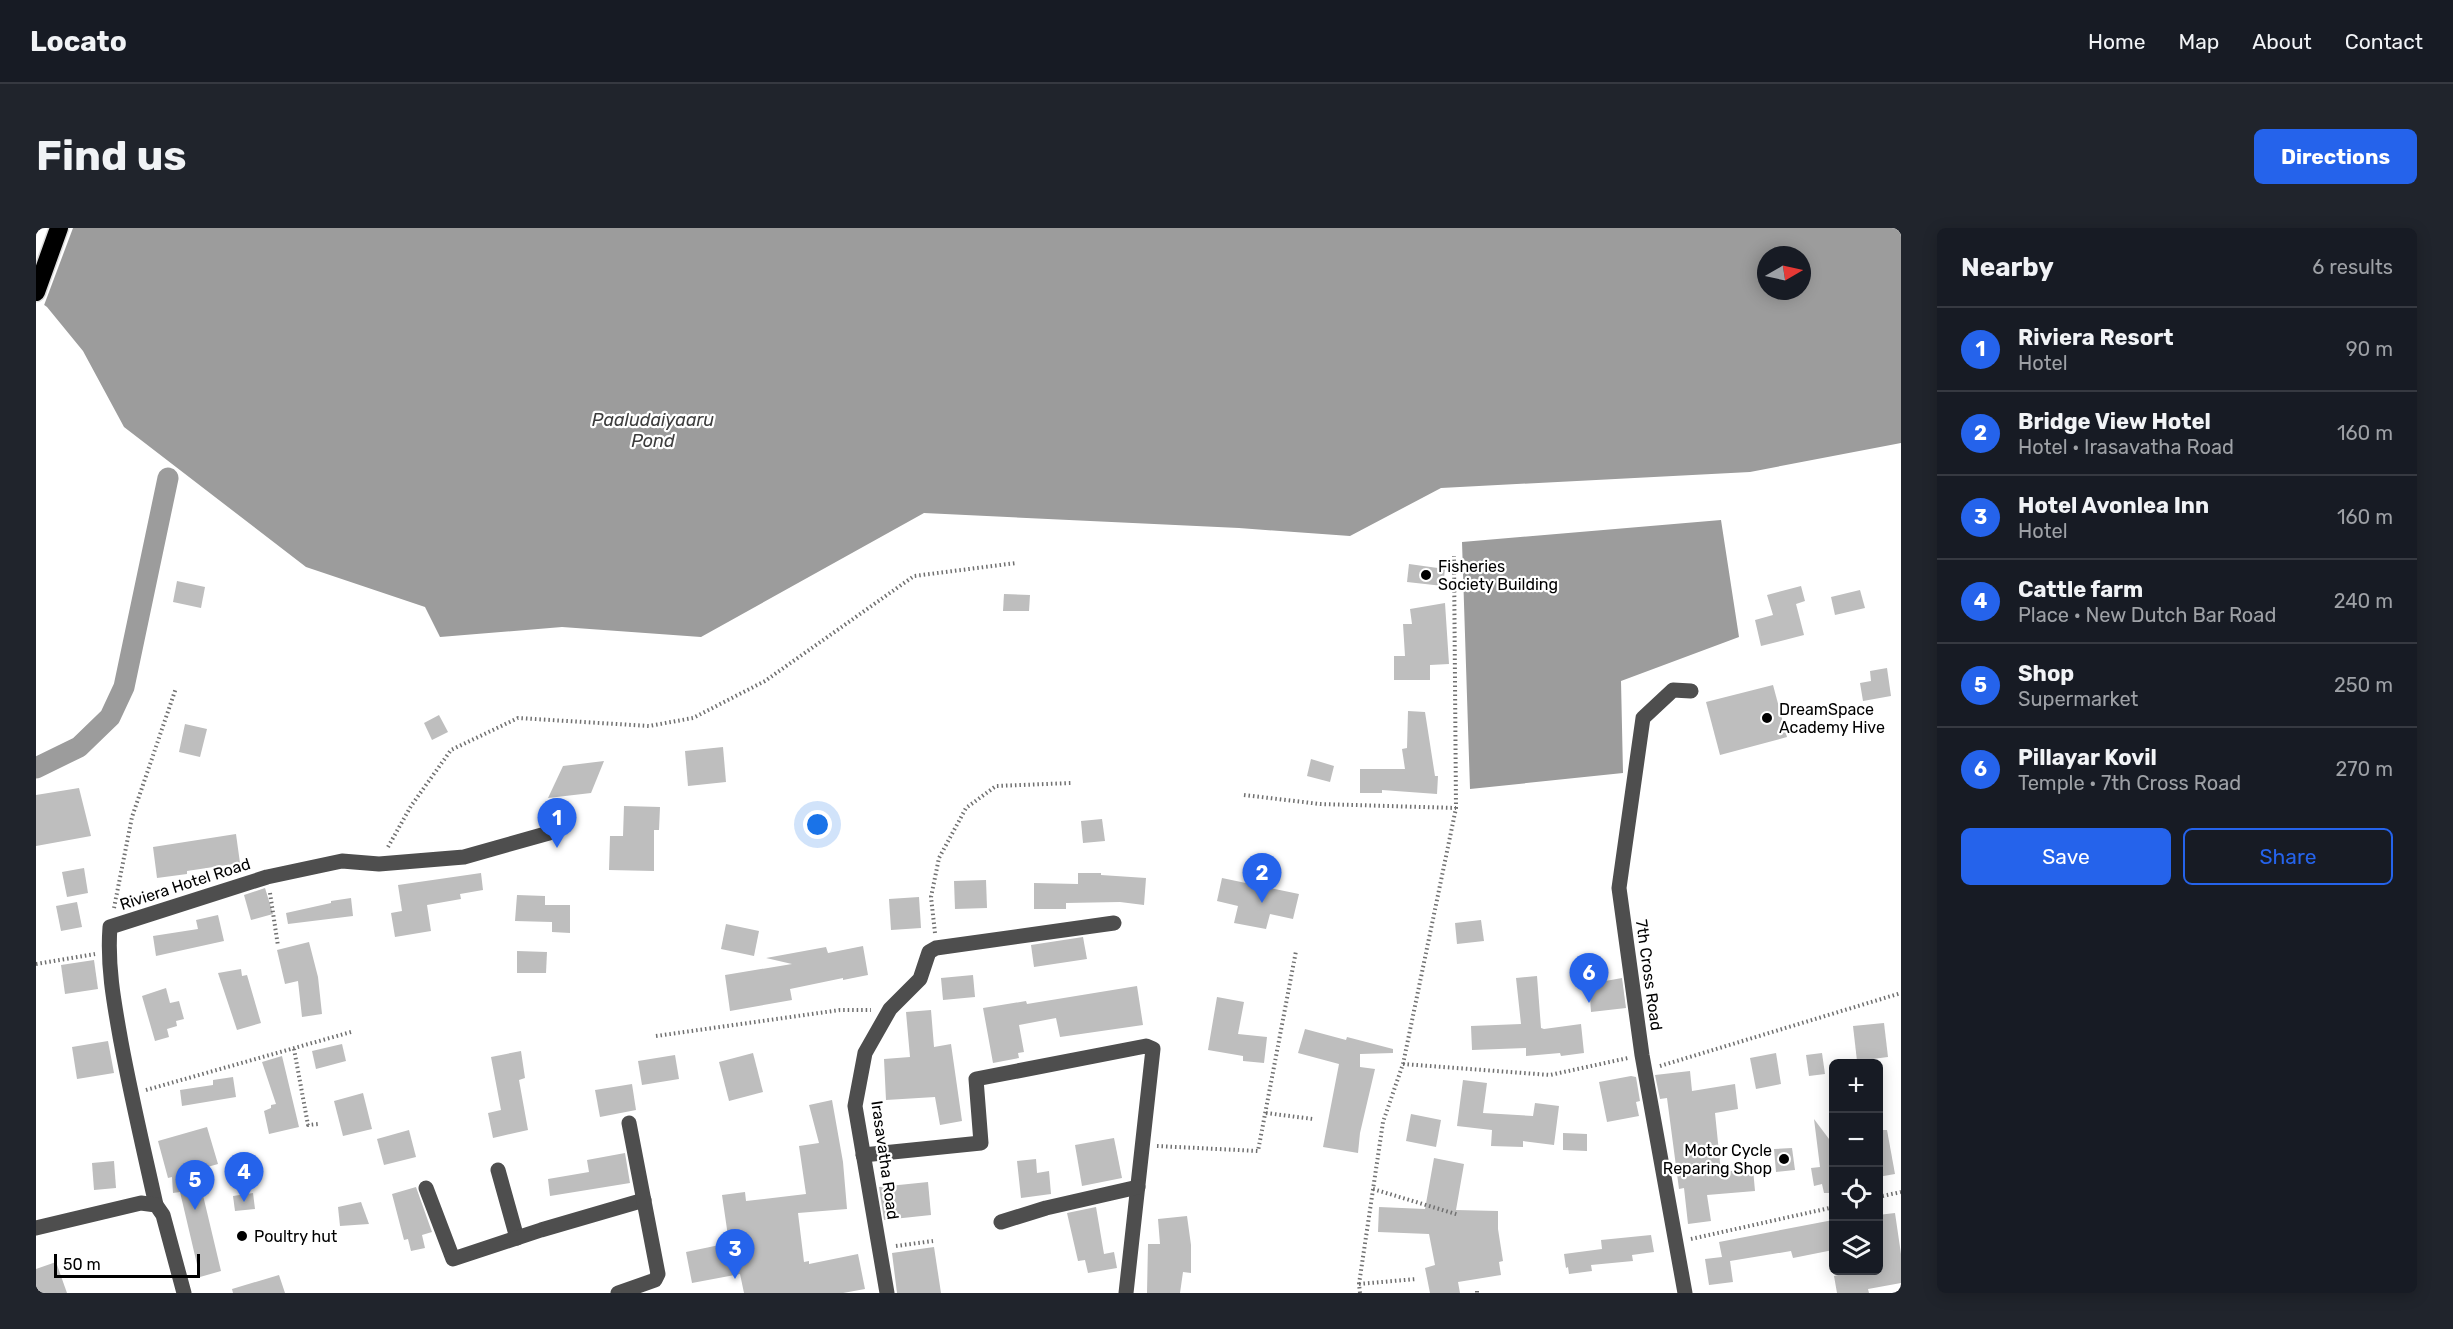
<!DOCTYPE html>
<html lang="en">
<head>
<meta charset="utf-8">
<style>
  body { margin:0; font-family:Rubik,sans-serif; background:#20242c; color:#f1f3f6 }
  .controls { position:absolute; right:18px; bottom:18px; display:grid; overflow:hidden; border-radius:9px; box-shadow:0 3px 15px #0003 }
  .controls button { width:54px; height:54px; display:grid; place-items:center; padding:0; border:0; border-bottom:2px solid #363941; background:#171b24; color:#f1f3f6; font:30px sans-serif }
  .compass { position:absolute; left:1721px; top:18px; width:54px; height:54px; border-radius:50%; background:#171b24; box-shadow:0 3px 15px #0003; rotate:81deg }
  .scale { position:absolute; left:18px; bottom:15px; width:146px; box-sizing:border-box; padding-left:6px; border:3px solid #000; border-top:0; font-size:16px; line-height:21px; white-space:nowrap; color:#000; -webkit-text-stroke:4px #fff; paint-order:stroke }
  .you { position:absolute; left:782px; top:597px; width:21px; height:21px; margin:-15px; border:4px solid #fff; border-radius:50%; background:#1a73e8; box-shadow:0 0 0 9px #1a73e833 }
  .badge { display:grid; place-items:center; width:39px; height:39px; border-radius:50%; background:#2563eb; color:#fff; font-size:20px; font-weight:700 }
  .pin { position:absolute; translate:-50% -50px; filter:drop-shadow(0 2px 3px #0008) }
  .pin::after { content:''; position:absolute; top:32px; width:21px; height:18px; background:inherit; clip-path:polygon(0 0,100% 0,50% 100%) }
  .list { margin:0; padding:0; list-style:none }
  h2 { display:flex; justify-content:space-between; align-items:center; height:78px; margin:0; padding:0 24px; font-size:26px }
  h2 small { font-size:20px; font-weight:400; color:#9ea1a6 }
  .list li { display:grid; grid-template-columns:39px 1fr auto; gap:18px; align-items:center; box-sizing:border-box; height:84px; padding:0 24px; border-top:2px solid #363941 }
  .list b { display:block; font-size:22px; white-space:nowrap }
  .list p { margin:0; font-size:20px; white-space:nowrap; color:#9ea1a6 }
  .list em { font-size:20px; font-style:normal; color:#9ea1a6 }
  .actions { display:flex; gap:12px; padding:18px 24px }
  .actions a { flex:1; padding:14px 0; border:2px solid #2563eb; border-radius:9px; text-align:center; font-size:21px; color:#2563eb }
  .actions .main { background:#2563eb; color:#fff }
  .icon { flex:none; width:33px; height:33px; fill:none; stroke:currentColor; stroke-width:2; stroke-linecap:round; stroke-linejoin:round }
  .map { position:relative; flex:none; width:1865px; height:1065px; overflow:hidden; border-radius:9px }
  header { display:flex; align-items:center; gap:36px; box-sizing:border-box; height:84px; padding:0 30px; background:#171b24; border-bottom:2px solid #363941 }
  header strong { font-size:28px }
  nav { display:flex; gap:33px; margin-inline-start:auto; font-size:21px }
  .intro { display:flex; align-items:center; justify-content:space-between; box-sizing:border-box; height:144px; padding:0 36px }
  h1 { margin:0; font-size:42px }
  .button { padding:15px 27px; border-radius:9px; background:#2563eb; color:#fff; font-size:21px; font-weight:700 }
  main { display:flex; gap:36px; padding:0 36px }
  aside { flex:1; background:#171b24; border-radius:9px; box-shadow:0 3px 15px #0003 }
  .map>svg:first-child { display:block }
  .water { fill:#9c9c9c; fill-rule:evenodd }
  .pier { fill:#fff }
  .lines { fill:none; stroke-linecap:round; stroke-linejoin:round }
  .canal { stroke:#9c9c9c; stroke-width:21 }
  .building { fill:#bebebe }
  .highway-casing { stroke:#dbdbdb; stroke-width:21 }
  .path { stroke:#707070; stroke-width:4; stroke-dasharray:1.5 3; stroke-linecap:butt }
  .minor { stroke:#4e4e4e; stroke-width:15 }
  .highway { stroke:#000; stroke-width:18 }
  .poi-dot { fill:#000; stroke:#fff; stroke-width:2 }
  .labels { text-anchor:middle; dominant-baseline:central; stroke-width:4.5; stroke-linejoin:round; paint-order:stroke }
  .poi-label { font-size:16px; fill:#000; stroke:#fff; text-anchor:start }
  .street-label { font-size:16px; fill:#000; stroke:#fff }
  .water-label { font-size:18px; font-style:italic; fill:#3d3d3d; stroke:#fff }
</style>
</head>
<body>
<header>
<strong>Locato</strong>
<nav><a>Home</a><a>Map</a><a>About</a><a>Contact</a></nav>
</header>
<div class="intro"><h1>Find us</h1><a class="button">Directions</a></div>
<main>
<div class="map">
<svg width="1865" height="1065" viewBox="0 0 1865 1065">
  <rect width="100%" height="100%" fill="#fff"/>
  <g class="water">
    <path d="M0,0H1865V215L1714,244L1405,260L1314,308L1203,300L888,285L665,409L526,399L404,409L389,379L270,339L88,199L47,123L11,79L0,71ZM1730,27H1766V63H1730Z"/>
    <polygon points="1685,292 1703,409 1585,453 1587,545 1434,561 1426,314"/>
  </g>
  <polygon class="pier" points="0,0 37,0 7,80 0,75"/>
  <g class="lines">
    <polyline class="canal" points="0,540 43,519 74,489 88,459 132,250"/>
  </g>
  <g class="building">
    <polygon points="1373,336 1409,341 1407,358 1371,354"/>
    <polygon points="141,353 169,359 165,380 137,374"/>
    <polygon points="1765,358 1769,373 1760,376 1768,407 1725,418 1719,392 1737,387 1731,367"/>
    <polygon points="1824,362 1829,380 1799,387 1795,369"/>
    <polygon points="968,366 994,367 993,383 967,383"/>
    <polygon points="1409,375 1413,436 1394,437 1394,452 1358,452 1358,428 1369,428 1367,396 1376,396 1374,381"/>
    <polygon points="1851,440 1855,468 1827,473 1824,455 1835,453 1834,443"/>
    <polygon points="1737,457 1751,509 1684,527 1670,474"/>
    <polygon points="1372,483 1389,484 1399,548 1402,548 1401,566 1346,562 1346,565 1324,565 1324,541 1369,541 1366,521 1371,520"/>
    <polygon points="403,487 412,504 396,512 388,495"/>
    <polygon points="149,496 171,501 164,529 143,524"/>
    <polygon points="687,519 690,554 652,558 649,523"/>
    <polygon points="1275,531 1298,538 1294,554 1271,548"/>
    <polygon points="568,533 555,565 512,570 527,538"/>
    <polygon points="43,560 55,608 0,618 0,567"/>
    <polygon points="588,578 624,579 623,602 618,602 618,643 573,642 574,608 587,608"/>
    <polygon points="1066,591 1069,613 1047,615 1045,593"/>
    <polygon points="200,606 204,635 151,643 151,646 121,650 117,619"/>
    <polygon points="48,640 52,665 31,669 26,644"/>
    <polygon points="445,645 447,662 424,666 425,671 391,677 395,703 359,709 355,685 366,683 362,657"/>
    <polygon points="1042,645 1065,645 1065,647 1110,650 1108,677 1084,674 1030,675 1030,681 998,681 998,655 1042,656"/>
    <polygon points="1186,650 1263,666 1257,691 1234,686 1230,701 1198,695 1202,678 1181,673"/>
    <polygon points="950,652 951,680 919,681 918,653"/>
    <polygon points="229,660 237,686 215,692 208,667"/>
    <polygon points="481,667 509,668 509,677 534,677 534,705 516,704 516,694 479,693"/>
    <polygon points="883,669 885,700 855,702 853,671"/>
    <polygon points="315,670 317,688 252,696 250,685 295,675 295,673"/>
    <polygon points="41,674 46,699 25,703 20,678"/>
    <polygon points="182,687 188,713 120,728 117,708 162,701 160,692"/>
    <polygon points="1445,692 1448,713 1421,716 1419,695"/>
    <polygon points="690,696 723,703 718,728 685,721"/>
    <polygon points="1047,709 1051,731 998,739 995,717"/>
    <polygon points="273,714 282,749 286,786 266,789 262,753 249,756 241,722"/>
    <polygon points="827,718 832,747 807,752 807,750 754,761 756,772 694,783 689,747 756,736 730,730 790,719 792,725"/>
    <polygon points="481,723 511,724 510,745 481,745"/>
    <polygon points="58,732 62,761 29,766 25,737"/>
    <polygon points="205,741 206,748 211,747 225,795 201,802 182,745"/>
    <polygon points="937,747 939,769 907,772 905,750"/>
    <polygon points="1501,748 1505,800 1508,801 1545,796 1548,825 1525,828 1524,825 1490,828 1490,820 1436,822 1435,798 1485,796 1480,750"/>
    <polygon points="1586,750 1590,780 1555,784 1553,756"/>
    <polygon points="1101,758 1107,797 1024,809 1020,790 983,797 988,824 982,825 983,830 957,835 947,780 990,773 991,776"/>
    <polygon points="130,760 134,775 143,773 148,791 140,793 141,798 131,801 133,809 119,813 106,768"/>
    <polygon points="1181,769 1208,774 1202,806 1231,809 1228,835 1207,833 1207,828 1172,822"/>
    <polygon points="895,782 898,819 915,816 926,893 904,897 899,869 850,872 848,831 874,829 870,784"/>
    <polygon points="1848,795 1852,829 1821,833 1817,798"/>
    <polygon points="1269,801 1310,812 1311,809 1357,821 1357,825 1324,826 1324,839 1339,841 1324,905 1322,925 1287,919 1303,836 1262,825"/>
    <polygon points="72,813 78,845 41,851 36,819"/>
    <polygon points="306,816 310,833 280,841 276,823"/>
    <polygon points="485,823 489,850 483,852 492,902 457,910 452,885 465,882 455,829"/>
    <polygon points="717,825 727,864 693,873 683,834"/>
    <polygon points="1740,825 1745,856 1720,861 1714,830"/>
    <polygon points="1786,825 1789,846 1773,848 1770,827"/>
    <polygon points="639,827 643,851 606,857 602,833"/>
    <polygon points="246,828 263,899 233,906 228,883 235,880 235,877 240,876 226,834"/>
    <polygon points="1654,843 1656,863 1699,856 1702,881 1679,885 1685,944 1717,941 1719,963 1671,967 1675,993 1652,996 1648,960 1643,961 1631,870 1624,871 1619,847"/>
    <polygon points="1595,848 1600,849 1604,873 1600,874 1603,888 1571,894 1563,854"/>
    <polygon points="197,849 200,869 146,878 144,862 177,857 177,852"/>
    <polygon points="1427,852 1451,855 1447,885 1497,888 1499,875 1523,878 1518,917 1487,913 1487,919 1455,918 1456,902 1421,898"/>
    <polygon points="596,856 600,882 564,889 559,862"/>
    <polygon points="327,865 336,901 307,908 298,873"/>
    <polygon points="796,872 807,934 811,981 762,985 768,1034 773,1033 773,1036 822,1026 829,1061 807,1065 708,1065 704,1046 656,1055 650,1024 693,1015 686,967 709,964 710,973 770,966 763,918 783,915 773,877"/>
    <polygon points="1375,886 1405,892 1400,919 1370,913"/>
    <polygon points="1778,891 1793,911 1797,910 1797,965 1788,965 1786,956 1778,958 1775,940 1784,939"/>
    <polygon points="171,899 182,936 161,942 185,1043 164,1049 144,964 137,965 136,949 132,950 122,913"/>
    <polygon points="373,902 380,929 348,937 341,911"/>
    <polygon points="1842,902 1851,902 1859,946 1842,949"/>
    <polygon points="1527,905 1551,906 1551,923 1527,922"/>
    <polygon points="1078,910 1086,950 1046,958 1039,917"/>
    <polygon points="1756,920 1759,942 1740,944 1738,921"/>
    <polygon points="589,925 594,955 514,968 512,951 553,944 551,932"/>
    <polygon points="1398,930 1428,936 1420,982 1462,983 1462,1001 1467,1033 1463,1034 1465,1047 1422,1054 1424,1065 1394,1065 1389,1040 1399,1037 1393,1006 1342,1004 1343,979 1389,981"/>
    <polygon points="1000,931 1001,945 1013,943 1015,966 985,970 981,933"/>
    <polygon points="78,933 80,960 58,962 56,935"/>
    <polygon points="892,954 895,987 848,992 843,959"/>
    <polygon points="380,959 396,1004 386,1007 389,1020 375,1023 372,1011 368,1012 356,966"/>
    <polygon points="217,965 219,981 199,983 197,968"/>
    <polygon points="325,974 333,996 304,998 302,979"/>
    <polygon points="1060,979 1068,1026 1078,1024 1081,1040 1052,1045 1049,1032 1042,1033 1031,985"/>
    <polygon points="1859,985 1865,1026 1865,1055 1832,1061 1833,1065 1801,1065 1798,1048 1824,1042 1842,1042 1842,987"/>
    <polygon points="1151,988 1155,1017 1155,1045 1147,1044 1144,1065 1111,1065 1112,1016 1124,1016 1122,991"/>
    <polygon points="1797,992 1797,1022 1757,1030 1755,1023 1694,1033 1697,1054 1673,1057 1669,1031 1686,1029 1683,1014"/>
    <polygon points="1615,1007 1618,1024 1596,1027 1597,1033 1555,1037 1556,1043 1533,1046 1532,1039 1530,1040 1528,1026 1566,1021 1565,1012"/>
    <polygon points="898,1019 905,1065 861,1065 856,1025"/>
    <polygon points="20,1034 31,1065 0,1065 0,1041"/>
    <polygon points="243,1047 249,1065 197,1065 196,1061"/>
  </g>
  <g class="lines">
    <g class="highway-casing">
      <polyline id="highway" points="0,64 23,0"/>
    </g>
    <g class="path">
      <polyline points="1208,567 1284,576 1420,580"/>
      <polyline points="352,619 375,578 415,522 482,490 613,498 657,490 729,453 878,348 980,335"/>
      <polyline points="234,665 242,718"/>
      <polyline points="78,680 96,589 140,460"/>
      <polyline points="899,705 895,669 903,630 930,580 960,558 1035,555"/>
      <polyline points="0,736 59,726"/>
      <polyline points="620,808 804,782 835,782"/>
      <polyline points="258,821 272,897 282,896"/>
      <polyline points="1367,836 1514,847 1592,830"/>
      <polyline points="1624,838 1865,765"/>
      <polyline points="110,862 315,804"/>
      <polyline points="1230,885 1277,891"/>
      <polyline points="1121,918 1222,923 1260,723"/>
      <polyline points="1337,961 1423,987"/>
      <polyline points="1842,969 1865,964"/>
      <polyline points="1655,1011 1798,979"/>
      <polyline points="860,1018 897,1013"/>
      <polyline points="1323,1056 1380,1051"/>
      <polyline points="1441,1063 1441,1065"/>
      <polyline points="1324,1065 1323,1056 1347,894 1367,836 1420,580 1418,328"/>
    </g>
    <g class="minor">
      <polyline points="827,927 945,915 940,851 1110,818 1117,821 1090,1065"/>
      <polyline points="462,942 481,1010"/>
      <polyline points="390,960 417,1031 505,1002 608,972"/>
      <path d="M120,977C108,923 95,868 85,814C78,775 71,738 74,699L231,649L306,633L343,636L428,629L513,605"/>
      <polyline points="965,994 1010,980 1102,959"/>
      <polyline points="0,1000 105,975 120,977 127,987 148,1065"/>
      <polyline points="582,1065 619,1052 622,1046 593,895"/>
      <polyline points="851,1065 819,878 829,825 854,781 884,751 893,724 900,720 1078,695"/>
      <polyline points="1649,1065 1606,827 1583,660 1607,490 1637,462 1655,463"/>
    </g>
    <use href="#highway" class="highway"/>
  </g>
  <g class="poi-dot">
    <circle cx="1390" cy="347" r="6"/>
    <circle cx="1731" cy="490" r="6"/>
    <circle cx="1748" cy="931" r="6"/>
    <circle cx="206" cy="1008" r="6"/>
  </g>
  <g class="labels">
    <g class="poi-label">
      <text x="1402" y="338">Fisheries<tspan x="1402" dy="18">Society Building</tspan></text>
      <text x="1743" y="481">DreamSpace<tspan x="1743" dy="18">Academy Hive</tspan></text>
      <text x="1736" y="922" text-anchor="end">Motor Cycle<tspan x="1736" dy="18">Reparing Shop</tspan></text>
      <text x="218" y="1008">Poultry hut</text>
    </g>
    <g class="street-label">
      <text transform="translate(149 656) rotate(-18)">Riviera Hotel Road</text>
      <text transform="translate(1613 747) rotate(82)">7th Cross Road</text>
      <text transform="translate(849 932) rotate(82)">Irasavatha Road</text>
    </g>
    <g class="water-label">
      <text x="617" y="192">Paaludaiyaaru<tspan x="617" dy="21">Pond</tspan></text>
    </g>
  </g>
</svg>
<div class="controls">
<button>+</button>
<button>−</button>
<button><svg class="icon" aria-label="locate" viewBox="0 0 24 24"><circle cx="12" cy="12" r="6"/><path d="M12 2v4M12 18v4M2 12h4M18 12h4"/></svg></button>
<button><svg class="icon" aria-label="layers" viewBox="0 0 24 24"><path d="M12 4l9 5-9 5-9-5zM3 14l9 5 9-5"/></svg></button>
</div>
<svg class="compass" viewBox="-18 -18 36 36"><path d="M0-13l5 13h-10z" fill="#e53935"/><path d="M0 13l5-13h-10z" fill="#9ea1a6"/></svg>
<div class="scale">50 m</div>
<div class="you"></div>
<div class="pin badge" style="left:521px;top:620px">1</div>
<div class="pin badge" style="left:1226px;top:675px">2</div>
<div class="pin badge" style="left:699px;top:1051px">3</div>
<div class="pin badge" style="left:208px;top:974px">4</div>
<div class="pin badge" style="left:159px;top:982px">5</div>
<div class="pin badge" style="left:1553px;top:775px">6</div>
</div>
<aside>
<h2>Nearby<small>6 results</small></h2>
<ul class="list">
<li><span class="badge">1</span><div><b>Riviera Resort</b><p>Hotel</p></div><em>90 m</em></li>
<li><span class="badge">2</span><div><b>Bridge View Hotel</b><p>Hotel · Irasavatha Road</p></div><em>160 m</em></li>
<li><span class="badge">3</span><div><b>Hotel Avonlea Inn</b><p>Hotel</p></div><em>160 m</em></li>
<li><span class="badge">4</span><div><b>Cattle farm</b><p>Place · New Dutch Bar Road</p></div><em>240 m</em></li>
<li><span class="badge">5</span><div><b>Shop</b><p>Supermarket</p></div><em>250 m</em></li>
<li><span class="badge">6</span><div><b>Pillayar Kovil</b><p>Temple · 7th Cross Road</p></div><em>270 m</em></li>
</ul>
<div class="actions"><a class="main">Save</a><a>Share</a></div>
</aside>
</main>
</body>
</html>
